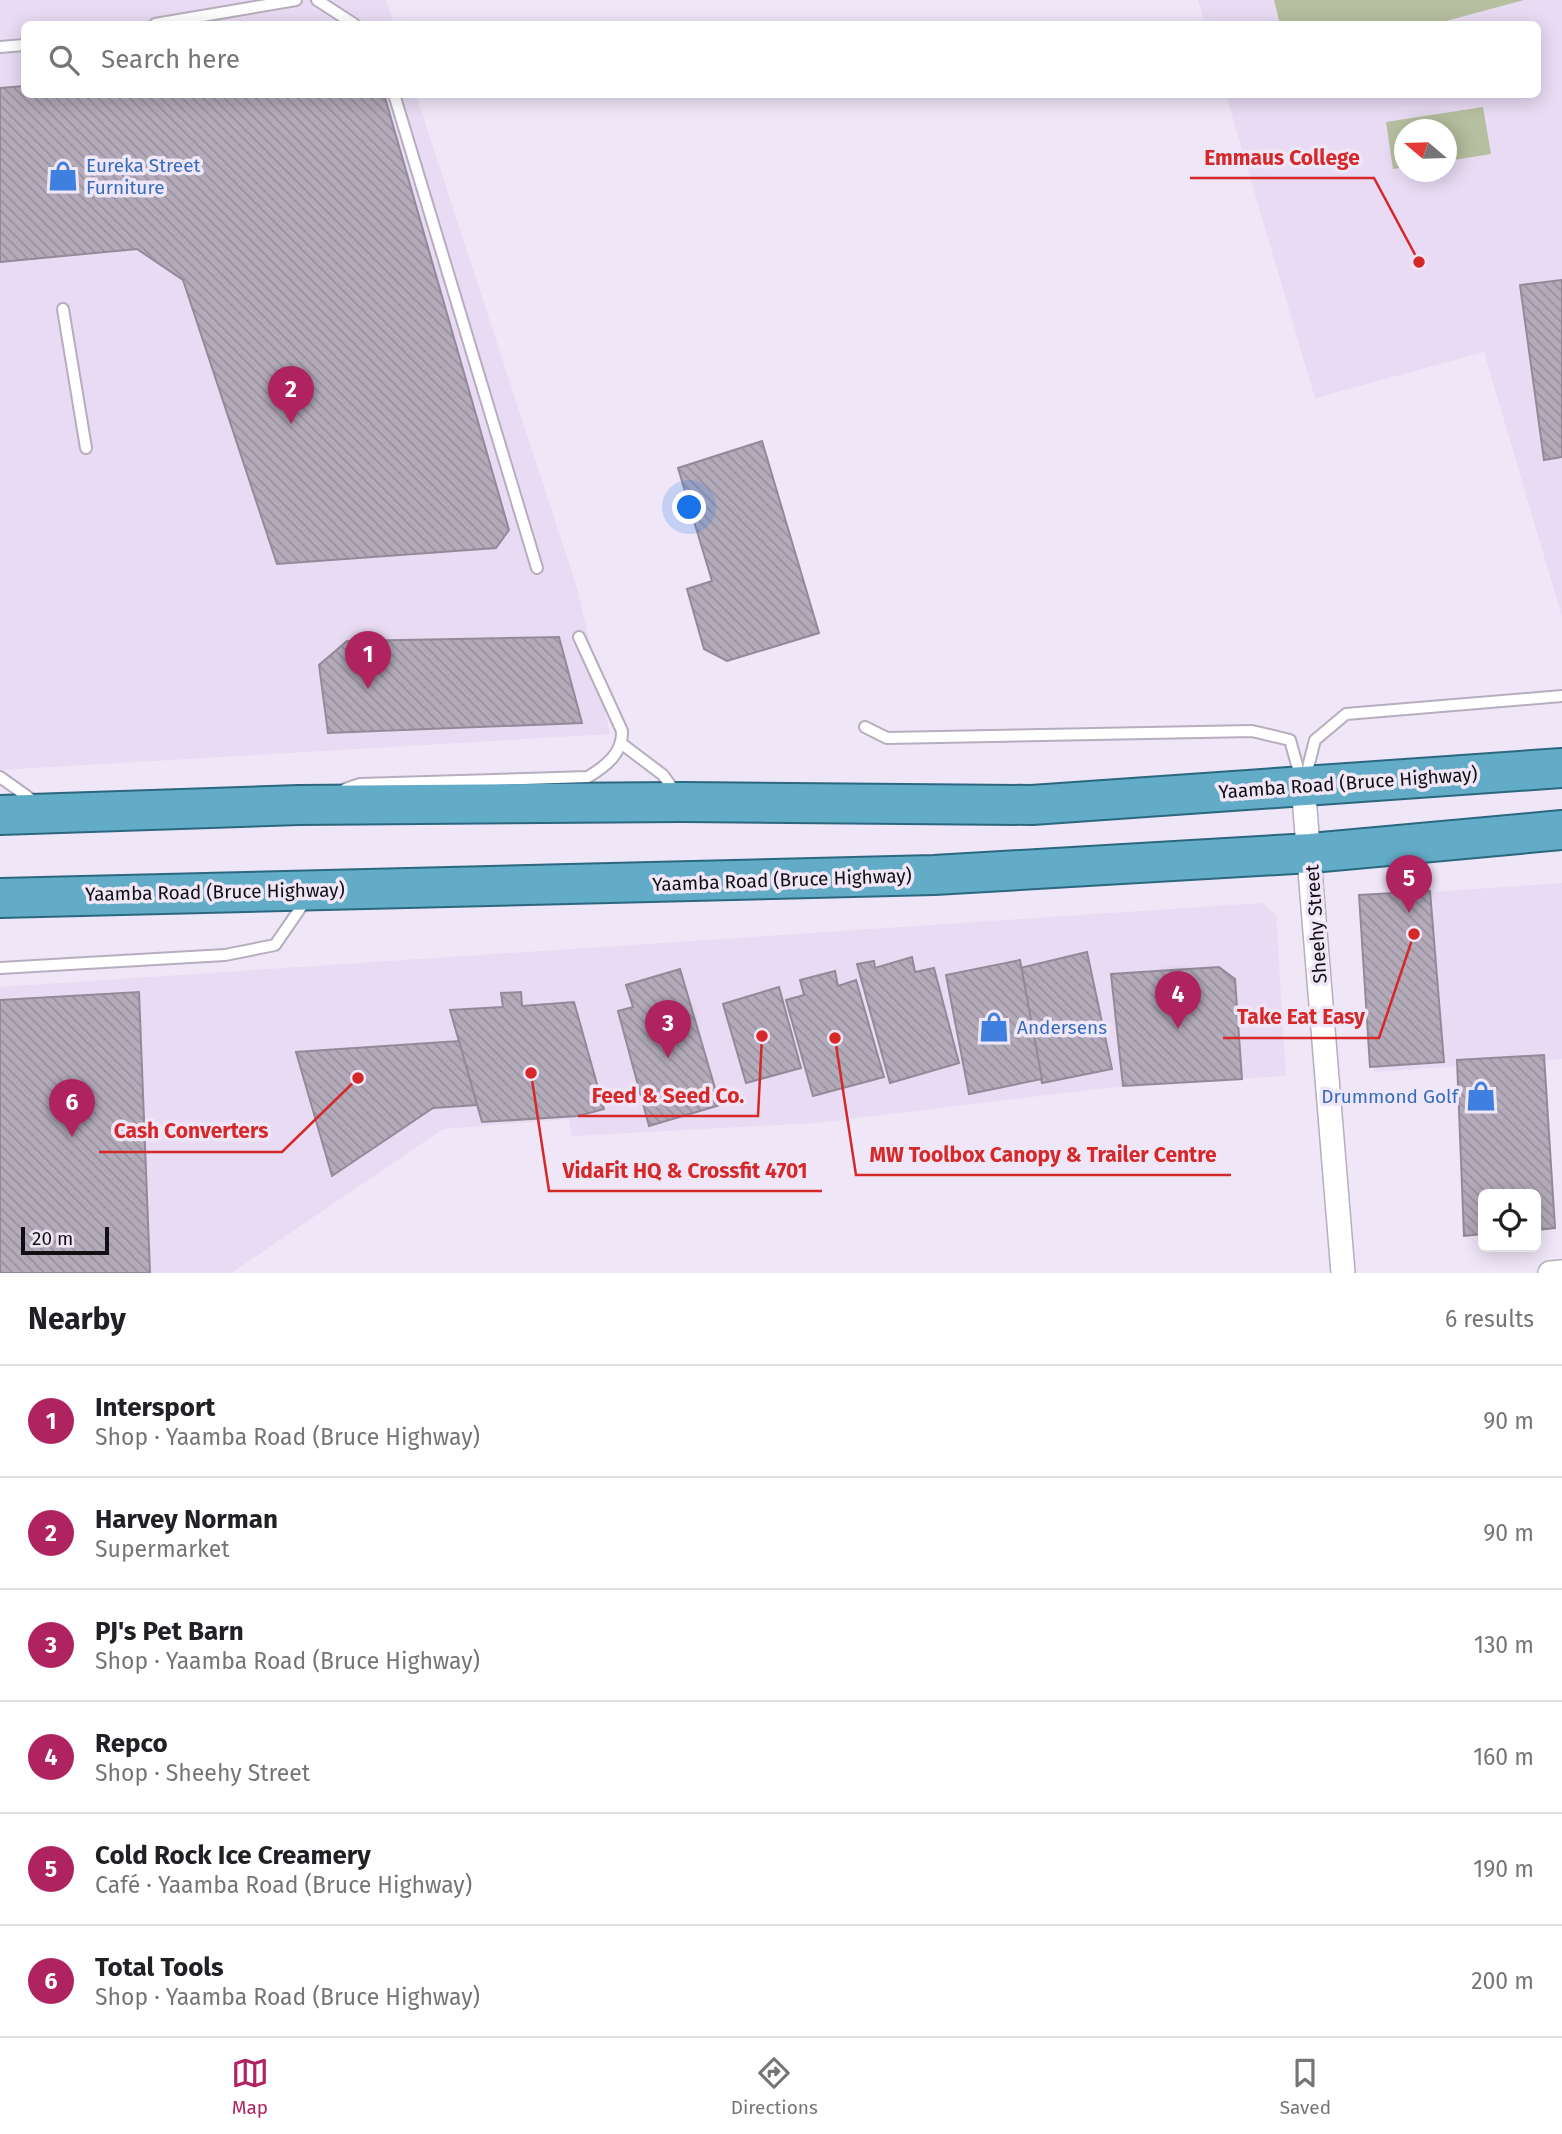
<!DOCTYPE html>
<html lang="en">
<head>
<meta charset="utf-8">
<style>
  body { margin:0; font-family:"Fira Sans",sans-serif; background:#f2f2f2; color:#202124 }
  .controls { position:absolute; right:21px; bottom:21px; display:grid; overflow:hidden; border-radius:10px; box-shadow:0 4px 18px #0003 }
  .controls button { width:63px; height:63px; display:grid; place-items:center; padding:0; border:0; border-bottom:2px solid #e0e0e0; background:#fff; color:#202124; font:35px sans-serif }
  .compass { position:absolute; left:1394px; top:119px; width:63px; height:63px; border-radius:50%; background:#fff; box-shadow:0 4px 18px #0003; rotate:289deg }
  .scale { position:absolute; left:21px; bottom:18px; width:88px; box-sizing:border-box; padding-left:7px; border:4px solid #120f14; border-top:0; font-size:19px; line-height:24px; white-space:nowrap; color:#120f14; -webkit-text-stroke:5px #efe6f7; paint-order:stroke }
  .you { position:absolute; left:690px; top:508px; width:24px; height:24px; margin:-18px; border:5px solid #fff; border-radius:50%; background:#1a73e8; box-shadow:0 0 0 10px #1a73e833 }
  .badge { display:grid; place-items:center; width:46px; height:46px; border-radius:50%; background:#af2361; color:#fff; font-size:23px; font-weight:700 }
  .pin { position:absolute; translate:-50% -58px; filter:drop-shadow(0 2px 4px #0008) }
  .pin::after { content:''; position:absolute; top:37px; width:24px; height:21px; background:inherit; clip-path:polygon(0 0,100% 0,50% 100%) }
  .list { margin:0; padding:0; list-style:none }
  h2 { display:flex; justify-content:space-between; align-items:center; height:91px; margin:0; padding:0 28px; font-size:30px }
  h2 small { font-size:23px; font-weight:400; color:#757577 }
  .list li { display:grid; grid-template-columns:46px 1fr auto; gap:21px; align-items:center; box-sizing:border-box; height:112px; padding:0 28px; border-top:2px solid #e0e0e0 }
  .list b { display:block; font-size:26px; white-space:nowrap }
  .list p { margin:0; font-size:23px; white-space:nowrap; color:#757577 }
  .list em { font-size:23px; font-style:normal; color:#757577 }
  .icon { flex:none; width:38px; height:38px; fill:none; stroke:currentColor; stroke-width:2; stroke-linecap:round; stroke-linejoin:round }
  .map { position:relative; flex:none; width:1562px; height:1273px; overflow:hidden }
  .search { position:absolute; background:#fff; box-shadow:0 4px 18px #0003; left:21px; right:21px; top:21px; height:77px; display:flex; align-items:center; gap:18px; box-sizing:border-box; padding:0 24px; border-radius:10px; color:#757577; font-size:26px }
  .sheet { height:763px; background:#fff }
  nav { display:flex; justify-content:space-around; align-items:center; box-sizing:border-box; height:98px; border-top:2px solid #e0e0e0; background:#fff; font-size:19px; color:#757577 }
  nav a { display:grid; justify-items:center; gap:4px }
  nav .on { color:#af2361 }
  .map>svg:first-child { display:block }
  .built { fill:#e8dbf3; fill-rule:evenodd }
  .garden { fill:#b6bf9f }
  .building { fill:url(#building-back-hatch); stroke:#928a99; stroke-width:2 }
  .lines { fill:none; stroke-linecap:round; stroke-linejoin:round }
  .service-casing { stroke:#b6aebe; stroke-width:14 }
  .minor-casing { stroke:#b6aebe; stroke-width:26 }
  .trunk-casing { stroke:#2c6780; stroke-width:42 }
  .service { stroke:#fff; stroke-width:10 }
  .minor { stroke:#fff; stroke-width:23 }
  .trunk { stroke:#62acc8; stroke-width:38 }
  .labels { text-anchor:middle; dominant-baseline:central; stroke-width:7; stroke-linejoin:round; paint-order:stroke }
  .shop-label { font-size:19px; fill:#366cbe; stroke:#efe6f7; text-anchor:start }
  .street-label { font-size:19px; fill:#120f14; stroke:#efe6f7 }
  .leader { fill:none; stroke:#d62828; stroke-width:2.5 }
  .callout-dot { fill:#d62828; stroke:#efe6f7; stroke-width:2.5 }
  .callout-label { font-size:21px; text-anchor:middle; font-weight:bold; fill:#d62828; stroke:#efe6f7; stroke-width:7; stroke-linejoin:round; paint-order:stroke }
</style>
</head>
<body>
<div class="map">
<svg width="1562" height="1273" viewBox="0 0 1562 1273">
  <defs>
    <pattern id="building-back-hatch" width="6" height="6" patternUnits="userSpaceOnUse" patternTransform="scale(1.75)"><rect width="6" height="6" fill="#b3aaba"/><path d="M-1 5l2 2M0 0l6 6M5-1l2 2" fill="none" stroke="#99919f"/></pattern>
  </defs>
  <rect width="100%" height="100%" fill="#efe6f7"/>
  <g class="built">
    <polygon points="0,0 386,0 394,24 24,24 24,94 416,95 578,591 610,734 0,770"/>
    <path d="M1198,0H1562V617L1484,352L1315,398L1226,95L1538,94V24H1205ZM1404,130H1446V172H1404Z"/>
    <polygon points="1562,883 1562,1059 1374,1072 1362,897"/>
    <polygon points="1262,903 1276,915 1286,1076 1123,1086 815,1123 572,1136 569,1119 443,1129 231,1273 0,1273 0,987"/>
  </g>
  <g class="garden">
    <polygon points="1274,0 1524,0 1435,24 1280,24"/>
    <polygon points="1483,107 1491,154 1447,161 1446,130 1404,130 1404,167 1393,169 1386,122"/>
  </g>
  <g class="building">
    <polygon points="24,86 24,94 384,94 509,530 496,548 277,564 183,280 137,249 0,262 0,88"/>
    <polygon points="1562,280 1562,457 1544,460 1520,285"/>
    <polygon points="762,441 819,633 727,661 704,649 687,589 712,581 678,468"/>
    <polygon points="559,637 582,723 328,733 319,665 347,641"/>
    <polygon points="1430,891 1444,1062 1370,1067 1359,895"/>
    <polygon points="1087,952 1112,1069 1042,1083 1020,968"/>
    <polygon points="912,957 915,972 934,968 959,1063 890,1083 857,964 874,961 875,968"/>
    <polygon points="1020,960 1042,1079 969,1094 946,975"/>
    <polygon points="1219,967 1235,979 1242,1079 1123,1086 1111,974"/>
    <polygon points="680,969 720,1105 649,1126 618,1011 633,1007 626,985"/>
    <polygon points="835,971 838,986 856,980 884,1077 813,1096 786,1000 804,995 800,980"/>
    <polygon points="779,987 801,1068 746,1083 723,1004"/>
    <polygon points="139,992 150,1273 0,1273 0,1000"/>
    <polygon points="521,992 522,1006 574,1002 604,1109 578,1116 482,1122 450,1010 503,1007 501,993"/>
    <polygon points="459,1041 477,1105 433,1108 332,1176 296,1052"/>
    <polygon points="1544,1055 1555,1228 1536,1230 1536,1194 1483,1194 1483,1234 1464,1236 1457,1060"/>
  </g>
  <g class="lines">
    <g class="service-casing">
      <g id="service">
        <polyline points="317,0 354,24"/>
        <polyline points="155,24 296,0"/>
        <polyline points="0,47 24,45"/>
        <polyline points="394,94 537,568"/>
        <polyline points="63,309 86,448"/>
        <polyline points="865,727 887,738 1252,731 1290,740 1301,779"/>
        <polyline points="622,744 663,775 676,793"/>
        <polyline points="0,777 35,802"/>
        <polyline points="1305,779 1315,740 1346,714 1562,696"/>
        <path d="M345,789L360,784L588,777C606,766 623,753 622,731L579,637"/>
        <polyline points="0,968 225,955 275,945 306,900"/>
      </g>
    </g>
    <g class="minor-casing">
      <g id="minor">
        <polyline points="1303,785 1343,1273"/>
        <polyline points="1550,1273 1562,1272"/>
      </g>
    </g>
    <g class="trunk-casing">
      <g id="trunk">
        <polyline points="0,815 299,805 682,802 1032,805 1562,768"/>
        <polyline points="0,898 934,875 1311,853 1562,830"/>
      </g>
    </g>
    <use href="#service" class="service"/>
    <use href="#minor" class="minor"/>
    <use href="#trunk" class="trunk"/>
  </g>
  <defs>
    <g id="shop-bare" transform="scale(2.415)"><path d="M-5-2.5h2.3a2.7 3.5 0 0 1 5.4 0H5L5.5 6h-11ZM-1.5-2.5h3a1.5 2.3 0 0 0-3 0Z" fill="#3f7fe0" stroke="#efe6f7" stroke-width="2.5" paint-order="stroke"/></g>
  </defs>
  <g fill-rule="evenodd">
    <use href="#shop-bare" x="63" y="176"/>
    <use href="#shop-bare" x="994" y="1027"/>
    <use href="#shop-bare" x="1481" y="1096"/>
  </g>
  <g class="labels">
    <g class="shop-label">
      <text x="86" y="165">Eureka Street<tspan x="86" dy="22">Furniture</tspan></text>
      <text x="1017" y="1027">Andersens</text>
      <text x="1458" y="1096" text-anchor="end">Drummond Golf</text>
    </g>
    <g class="street-label">
      <text transform="translate(1348 783) rotate(-4)">Yaamba Road (Bruce Highway)</text>
      <text transform="translate(782 880) rotate(-2)">Yaamba Road (Bruce Highway)</text>
      <text transform="translate(215 892) rotate(-1)">Yaamba Road (Bruce Highway)</text>
      <text transform="translate(1316 924) rotate(-94)">Sheehy Street</text>
    </g>
  </g>
  <path class="leader" d="M1419 262L1374 178H1190M1414 934L1379 1038H1223M762 1036L758 1116H578M358 1078L282 1152H99M835 1038L856 1175H1231M531 1073L549 1191H822"/>
  <g class="callout-dot">
    <circle cx="1419" cy="262" r="7"/>
    <circle cx="1414" cy="934" r="7"/>
    <circle cx="762" cy="1036" r="7"/>
    <circle cx="358" cy="1078" r="7"/>
    <circle cx="835" cy="1038" r="7"/>
    <circle cx="531" cy="1073" r="7"/>
  </g>
  <g class="callout-label">
    <text x="1282" y="165">Emmaus College</text>
    <text x="1301" y="1024">Take Eat Easy</text>
    <text x="668" y="1103">Feed &amp; Seed Co.</text>
    <text x="191" y="1138">Cash Converters</text>
    <text x="1043" y="1162">MW Toolbox Canopy &amp; Trailer Centre</text>
    <text x="685" y="1178">VidaFit HQ &amp; Crossfit 4701</text>
  </g>
</svg>
<div class="controls">
<button><svg class="icon" aria-label="locate" viewBox="0 0 24 24"><circle cx="12" cy="12" r="6"/><path d="M12 2v4M12 18v4M2 12h4M18 12h4"/></svg></button>
</div>
<svg class="compass" viewBox="-18 -18 36 36"><path d="M0-13l5 13h-10z" fill="#e53935"/><path d="M0 13l5-13h-10z" fill="#757577"/></svg>
<div class="scale">20 m</div>
<div class="you"></div>
<div class="pin badge" style="left:368px;top:689px">1</div>
<div class="pin badge" style="left:291px;top:424px">2</div>
<div class="pin badge" style="left:668px;top:1058px">3</div>
<div class="pin badge" style="left:1178px;top:1029px">4</div>
<div class="pin badge" style="left:1409px;top:913px">5</div>
<div class="pin badge" style="left:72px;top:1137px">6</div>
<div class="search"><svg class="icon" aria-label="search" viewBox="0 0 24 24"><circle cx="10" cy="10" r="6"/><path d="M15 15l6 6"/></svg>Search here</div>
</div>
<section class="sheet">
<h2>Nearby<small>6 results</small></h2>
<ul class="list">
<li><span class="badge">1</span><div><b>Intersport</b><p>Shop · Yaamba Road (Bruce Highway)</p></div><em>90 m</em></li>
<li><span class="badge">2</span><div><b>Harvey Norman</b><p>Supermarket</p></div><em>90 m</em></li>
<li><span class="badge">3</span><div><b>PJ's Pet Barn</b><p>Shop · Yaamba Road (Bruce Highway)</p></div><em>130 m</em></li>
<li><span class="badge">4</span><div><b>Repco</b><p>Shop · Sheehy Street</p></div><em>160 m</em></li>
<li><span class="badge">5</span><div><b>Cold Rock Ice Creamery</b><p>Café · Yaamba Road (Bruce Highway)</p></div><em>190 m</em></li>
<li><span class="badge">6</span><div><b>Total Tools</b><p>Shop · Yaamba Road (Bruce Highway)</p></div><em>200 m</em></li>
</ul>
</section>
<nav>
<a class="on"><svg class="icon" aria-label="map" viewBox="0 0 24 24"><path d="M3 6l6-2 6 2 6-2v14l-6 2-6-2-6 2zM9 4v14M15 6v14"/></svg>Map</a>
<a><svg class="icon" aria-label="directions" viewBox="0 0 24 24"><path d="M12 3l9 9-9 9-9-9zM9 14v-3h6M13 9l2 2-2 2"/></svg>Directions</a>
<a><svg class="icon" aria-label="saved" viewBox="0 0 24 24"><path d="M7 4h10v16l-5-4-5 4z"/></svg>Saved</a>
</nav>
</body>
</html>
